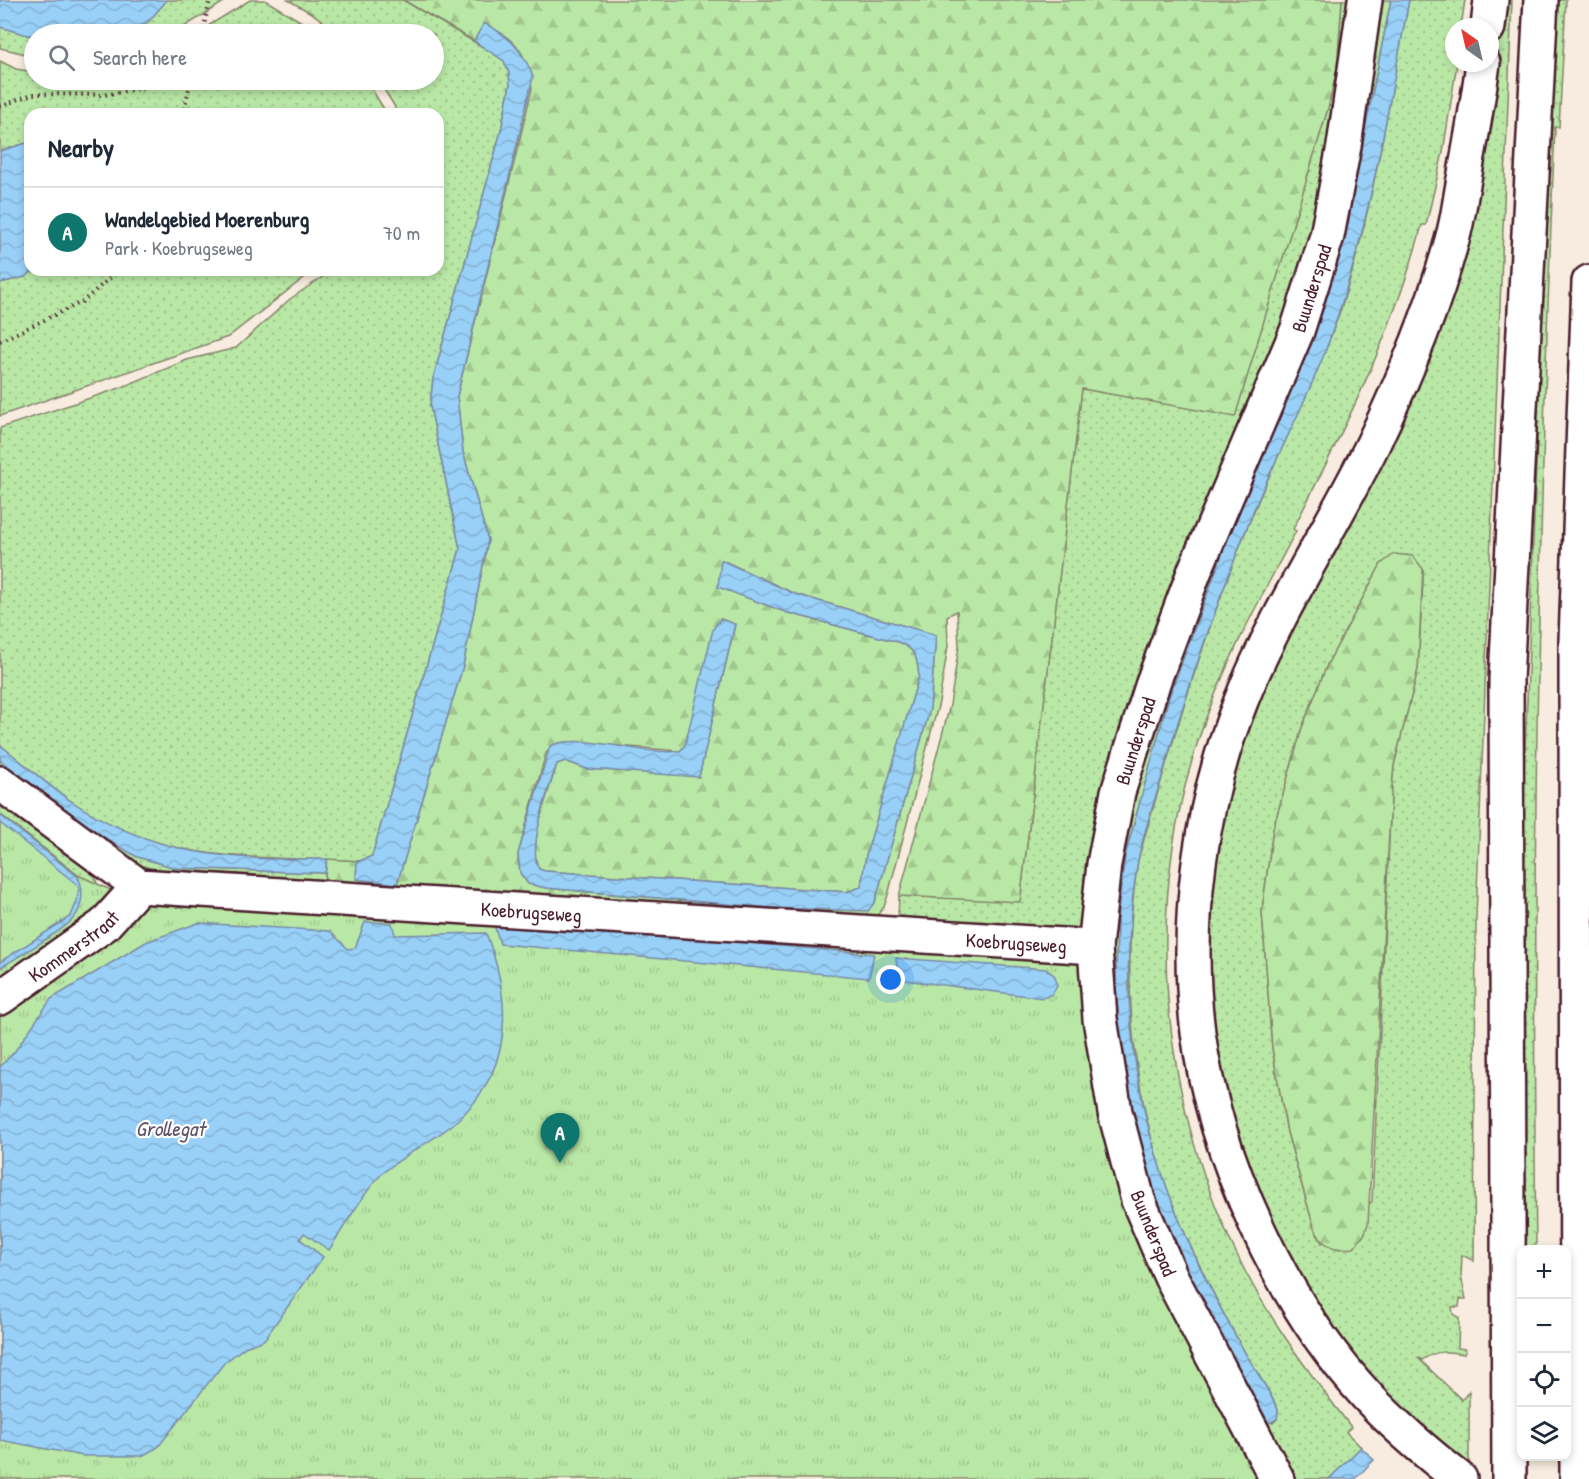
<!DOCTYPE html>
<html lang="en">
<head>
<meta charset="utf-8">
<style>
  body { margin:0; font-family:"Patrick Hand",sans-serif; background:#f6f6f7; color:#1f2937 }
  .controls { position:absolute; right:18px; bottom:18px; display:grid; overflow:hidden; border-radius:12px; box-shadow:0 3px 9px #0003 }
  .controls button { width:54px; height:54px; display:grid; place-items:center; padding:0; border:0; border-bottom:2px solid #e0e1e3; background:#fff; color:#1f2937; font:30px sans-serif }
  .compass { position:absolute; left:1445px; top:18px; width:54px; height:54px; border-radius:50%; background:#fff; box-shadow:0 3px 9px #0003; rotate:326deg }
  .you { position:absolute; left:891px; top:980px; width:21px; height:21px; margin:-15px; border:4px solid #fff; border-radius:50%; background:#1a73e8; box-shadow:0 0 0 9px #1a73e833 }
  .badge { display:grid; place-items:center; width:39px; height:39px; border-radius:50%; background:#0f766e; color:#fff; font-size:20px; font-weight:700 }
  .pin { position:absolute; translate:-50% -50px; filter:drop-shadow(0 2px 3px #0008) }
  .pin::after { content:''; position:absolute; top:32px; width:21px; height:18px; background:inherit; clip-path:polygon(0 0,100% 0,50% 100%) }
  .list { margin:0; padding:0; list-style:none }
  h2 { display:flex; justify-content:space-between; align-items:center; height:78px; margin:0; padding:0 24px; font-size:26px }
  h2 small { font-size:20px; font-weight:400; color:#747a83 }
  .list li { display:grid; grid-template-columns:39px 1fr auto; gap:18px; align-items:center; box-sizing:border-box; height:90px; padding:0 24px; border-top:2px solid #e0e1e3 }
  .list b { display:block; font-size:22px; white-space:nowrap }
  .list p { margin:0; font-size:20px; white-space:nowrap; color:#747a83 }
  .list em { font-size:20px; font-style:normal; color:#747a83 }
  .icon { flex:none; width:33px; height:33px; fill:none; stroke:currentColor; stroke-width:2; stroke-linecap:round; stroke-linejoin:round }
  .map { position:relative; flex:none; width:1589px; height:1479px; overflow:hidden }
  .search { position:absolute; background:#fff; box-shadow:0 3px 9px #0003; left:24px; top:24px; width:420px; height:66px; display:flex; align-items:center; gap:15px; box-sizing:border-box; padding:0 21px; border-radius:33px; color:#747a83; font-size:22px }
  .panel { position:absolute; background:#fff; box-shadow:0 3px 9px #0003; left:24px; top:108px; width:420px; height:168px; border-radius:18px }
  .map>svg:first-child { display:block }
  .grass { fill:url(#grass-dots); stroke:#828468; stroke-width:1.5; fill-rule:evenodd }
  .forest { fill:url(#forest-firs); stroke:#828468; stroke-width:1.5; fill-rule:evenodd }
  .park { fill:url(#park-tufts); stroke:#828468; stroke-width:1.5 }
  .water { fill:url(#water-waves); stroke:#7989a5; stroke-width:1.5 }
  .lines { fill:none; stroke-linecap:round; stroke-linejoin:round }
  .minor-casing { stroke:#4a1f2b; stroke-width:38 }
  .highway-casing { stroke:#4a1f2b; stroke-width:38 }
  .path { stroke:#4a1f2b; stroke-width:4; stroke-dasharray:1.5 4.5; stroke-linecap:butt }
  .minor { stroke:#fff; stroke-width:33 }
  .highway { stroke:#fff; stroke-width:33 }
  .labels { text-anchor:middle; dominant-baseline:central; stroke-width:4.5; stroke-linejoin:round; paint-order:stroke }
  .street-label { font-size:20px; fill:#4a1f2b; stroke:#fff }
  .water-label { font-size:21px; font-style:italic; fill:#615468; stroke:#fff }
</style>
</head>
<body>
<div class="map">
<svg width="1589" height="1479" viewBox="0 0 1589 1479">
  <defs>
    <pattern id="grass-dots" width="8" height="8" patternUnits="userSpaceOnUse" patternTransform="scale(1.5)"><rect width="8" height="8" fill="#b9e8a6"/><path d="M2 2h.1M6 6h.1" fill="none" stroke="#a1c78f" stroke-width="1.8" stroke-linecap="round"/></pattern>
    <pattern id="forest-firs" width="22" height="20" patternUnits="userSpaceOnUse" patternTransform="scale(1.5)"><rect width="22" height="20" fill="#b9e8a6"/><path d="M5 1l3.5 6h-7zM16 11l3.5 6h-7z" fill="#a1c78f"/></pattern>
    <pattern id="park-tufts" width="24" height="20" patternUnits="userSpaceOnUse" patternTransform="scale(1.5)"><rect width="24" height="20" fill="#b9e8a6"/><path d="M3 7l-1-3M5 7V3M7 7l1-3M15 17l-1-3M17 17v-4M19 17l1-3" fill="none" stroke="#a1c78f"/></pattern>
    <pattern id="water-waves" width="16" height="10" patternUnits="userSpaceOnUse" patternTransform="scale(1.5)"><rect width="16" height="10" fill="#98d0f7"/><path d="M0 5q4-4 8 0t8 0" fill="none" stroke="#84b2d4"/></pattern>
  </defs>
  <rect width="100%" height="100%" fill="#f7ecdf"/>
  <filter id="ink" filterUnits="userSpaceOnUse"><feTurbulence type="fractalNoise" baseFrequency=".0167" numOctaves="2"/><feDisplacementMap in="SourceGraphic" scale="12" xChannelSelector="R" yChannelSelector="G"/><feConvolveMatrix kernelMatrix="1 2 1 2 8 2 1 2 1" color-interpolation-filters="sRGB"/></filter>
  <g filter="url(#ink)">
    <g class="grass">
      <polygon points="167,0 227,0 173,34 130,34 149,21"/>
      <polygon points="250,0 265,0 322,34 195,34"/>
      <path d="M288,0H403L493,53L504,61L509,73L510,85L501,131L433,379L430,406L460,549L372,856L360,861C247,855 169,867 68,799C44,783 23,762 0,745V428L120,388L187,360L236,348L290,299L333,270H438V114H394L395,107L378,80H434V34H340L313,14Z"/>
      <polygon points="1342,0 1354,0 1345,70 1333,80 1337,68"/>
      <path d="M1373,0H1391L1349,210L1303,362L1240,506L1169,697L1125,856L1117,919L1116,986L1121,1056L1142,1159L1179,1257L1265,1419L1273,1423L1277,1419L1278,1410C1269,1388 1253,1368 1242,1347C1226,1320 1212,1291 1198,1262C1136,1138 1117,997 1138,860C1172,742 1207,624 1254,511C1283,441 1320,374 1343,302C1374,204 1389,100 1409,0H1465L1461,27H1454V63H1457L1443,152L1426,225H1422C1393,333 1344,430 1293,529L1296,531C1260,599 1223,665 1199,738C1141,912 1161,1108 1245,1271C1274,1326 1313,1378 1351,1427L1346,1432L1361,1447L1329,1479H1290C1232,1375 1164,1271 1133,1155C1105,1054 1096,940 1119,837C1125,809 1135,781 1143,754C1167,673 1194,594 1226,517C1254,449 1289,385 1313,315C1347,213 1358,107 1373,0Z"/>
      <path d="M1503,0H1512L1476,917L1474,1261L1462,1255L1461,1276L1466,1299H1460L1459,1307H1452L1453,1314L1459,1318L1458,1348L1466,1349L1464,1354C1448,1351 1436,1350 1422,1360L1417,1357L1462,1400L1469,1391V1468L1444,1448L1366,1374L1301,1286L1243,1165L1213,1044L1207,914L1229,778L1264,681L1366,483L1494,70ZM1381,564L1423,570V583L1418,669L1394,765L1391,797L1372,1201L1322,1243L1314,1228L1287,1132L1272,1048L1262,911L1273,829L1302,728L1327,665Z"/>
      <path d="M1554,0H1566L1559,127H1555C1539,501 1531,875 1536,1249L1522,1250L1519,906Z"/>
      <polygon points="0,27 34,37 34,56 0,48"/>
      <polygon points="0,61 16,69 34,72 34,80 82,80 111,84 120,80 366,80 384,109 383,114 30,114 30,142 0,151"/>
      <polygon points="1329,105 1338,116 1324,203 1084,922 1072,933 898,919 899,896 1020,901 1082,388 1235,416"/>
      <polygon points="34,270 314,270 228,337 0,416 0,283 25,277"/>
      <polygon points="0,760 80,823 138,857 177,868 325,873 324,884 159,872 121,857 0,770"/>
      <polygon points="0,795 93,869 100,895 0,815"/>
    </g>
    <g class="forest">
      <path d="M403,0H1342L1337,68L1329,105L1235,417L1082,389L1020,902L899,896L950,705L959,646L957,611L947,616L948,646L939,702L888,895L884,907L875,918L324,884L327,859L360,861L357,862L356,879L397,884L463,666L488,540L463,452L457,396L532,89C527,54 517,39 484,24L474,41ZM722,560L795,594L936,635L930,709L875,902L772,908L546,888C525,884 518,875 518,854L546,753L558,743L568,742L680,751L685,746L721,619L735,625L699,776L587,769L565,761L557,764C550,788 526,848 539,869L545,871L847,892L861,887L866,856L919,676C917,657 916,649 898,642L785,612L719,587Z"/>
      <path d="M1394,554L1413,556L1423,569L1418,669L1394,765L1391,797L1368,1224L1364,1235L1354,1248C1333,1251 1324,1247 1314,1228L1287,1132L1272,1048L1262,911L1273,829L1302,728L1327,665L1381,564Z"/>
    </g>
    <polygon class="park" points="0,814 78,875 126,897 1078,957 1107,1110 1263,1479 0,1479"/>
    <g class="water">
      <polygon points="0,0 167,0 149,21 130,34 34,34 34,37 0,27"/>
      <path d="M1391,0H1409C1387,114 1369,231 1329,341C1308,400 1277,454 1253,512C1219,597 1188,685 1163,773C1154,804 1142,835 1137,866C1125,940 1126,1017 1140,1089C1157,1181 1196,1265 1241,1346C1253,1367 1268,1388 1278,1410L1277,1419L1269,1423L1194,1289L1153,1192L1133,1125L1121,1056L1116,986L1117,919L1125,856L1169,697L1240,506L1303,362L1349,210Z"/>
      <path d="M484,23C508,35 524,51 533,77L457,396L463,452L488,540L463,666L397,884L356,879L357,862L372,856L460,549L430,406L433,379L501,131L510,85L509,73L504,61L474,41Z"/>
      <polygon points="30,142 30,270 34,270 25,277 0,283 0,151"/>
      <path d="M721,560L795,594L936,635L930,709L875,902L868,911L772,908L546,888L528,884L520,873L518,854L550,746C583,732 642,756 680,751L685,745L713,629L720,619L735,624L699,777L587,769L565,761L557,764C549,787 527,849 539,869L545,871L847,892L861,887L866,855L919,676C917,657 916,649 898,642L785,612L718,587Z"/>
      <path d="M0,745C23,762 44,783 68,799C154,857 228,860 327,859L325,873L176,868L137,857L80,823L0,760Z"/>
      <path d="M0,815L77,876C85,887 83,908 73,919C62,932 17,957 0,968V962L71,916L77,901L79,886L0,823Z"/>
      <polygon points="493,921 874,954 869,978 500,944"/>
      <path d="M365,922L392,923L395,935L486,933C513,1003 514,1073 452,1125C431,1142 405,1154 384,1172C368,1185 342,1231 329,1250L304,1233L300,1239L323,1257L264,1340L245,1347L224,1363L158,1447L142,1456H83L0,1440V1067L15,1051L51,999L146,942L198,923L330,931L348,949L355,948Z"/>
      <polygon points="896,958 1046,969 1055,976 1057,985 1052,994 1043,998 898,979"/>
      <polygon points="1361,1447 1374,1460 1355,1479 1329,1479"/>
    </g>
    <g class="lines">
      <g class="minor-casing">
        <g id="minor">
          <path id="s1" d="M0,783L139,886L1095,947"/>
          <path id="s2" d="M0,998L104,925L139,886"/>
          <path id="s3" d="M1277,1479L1171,1277L1138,1200L1115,1112L1100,1019L1095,947L1104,864L1118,792L1154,680L1195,570L1297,331L1327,236L1344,146L1365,0"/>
        </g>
      </g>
      <g class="highway-casing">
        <g id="highway">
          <polyline points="1488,27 1491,0"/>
          <path d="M1460,1479C1428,1454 1395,1426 1367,1396C1282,1304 1214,1156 1198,1032C1184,922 1200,804 1241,701C1276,612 1331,530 1373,444C1404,379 1433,310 1452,240C1458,220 1460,199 1464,179C1471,140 1478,102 1483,63"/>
          <polyline points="1509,1479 1506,680 1541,0"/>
          <polyline points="1577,1479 1576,641 1589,282"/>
        </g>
      </g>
      <g class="path">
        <polyline points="202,34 210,0"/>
        <polyline points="0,107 32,94 104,95 183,80"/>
        <polyline points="183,114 191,80"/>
        <polyline points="0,341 82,302 119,270"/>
      </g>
      <use href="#minor" class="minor"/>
      <use href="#highway" class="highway"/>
    </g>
  </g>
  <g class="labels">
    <g class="street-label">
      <text stroke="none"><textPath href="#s3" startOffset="1266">Buunderspad</textPath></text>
      <text stroke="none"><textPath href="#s3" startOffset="780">Buunderspad</textPath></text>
      <text stroke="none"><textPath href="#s1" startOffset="566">Koebrugseweg</textPath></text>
      <text stroke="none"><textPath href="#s1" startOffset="1052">Koebrugseweg</textPath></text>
      <text stroke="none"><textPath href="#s2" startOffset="90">Kommerstraat</textPath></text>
      <text transform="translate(1154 1233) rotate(68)">Buunderspad</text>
    </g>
    <g class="water-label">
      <text x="170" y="1128">Grollegat</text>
    </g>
  </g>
</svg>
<div class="controls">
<button>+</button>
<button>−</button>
<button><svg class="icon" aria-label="locate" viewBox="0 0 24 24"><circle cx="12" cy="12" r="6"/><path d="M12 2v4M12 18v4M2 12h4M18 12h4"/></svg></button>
<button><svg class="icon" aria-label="layers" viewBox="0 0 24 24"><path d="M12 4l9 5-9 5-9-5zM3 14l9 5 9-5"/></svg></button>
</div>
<svg class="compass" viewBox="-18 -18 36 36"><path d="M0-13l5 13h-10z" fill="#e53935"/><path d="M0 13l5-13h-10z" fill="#747a83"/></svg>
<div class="you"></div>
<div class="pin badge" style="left:560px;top:1163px">A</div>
<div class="search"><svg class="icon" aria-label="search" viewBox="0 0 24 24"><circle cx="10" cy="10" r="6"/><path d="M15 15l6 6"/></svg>Search here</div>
<section class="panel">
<h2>Nearby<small></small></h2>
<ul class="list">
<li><span class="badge">A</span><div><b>Wandelgebied Moerenburg</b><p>Park · Koebrugseweg</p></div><em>70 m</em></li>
</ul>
</section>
</div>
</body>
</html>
